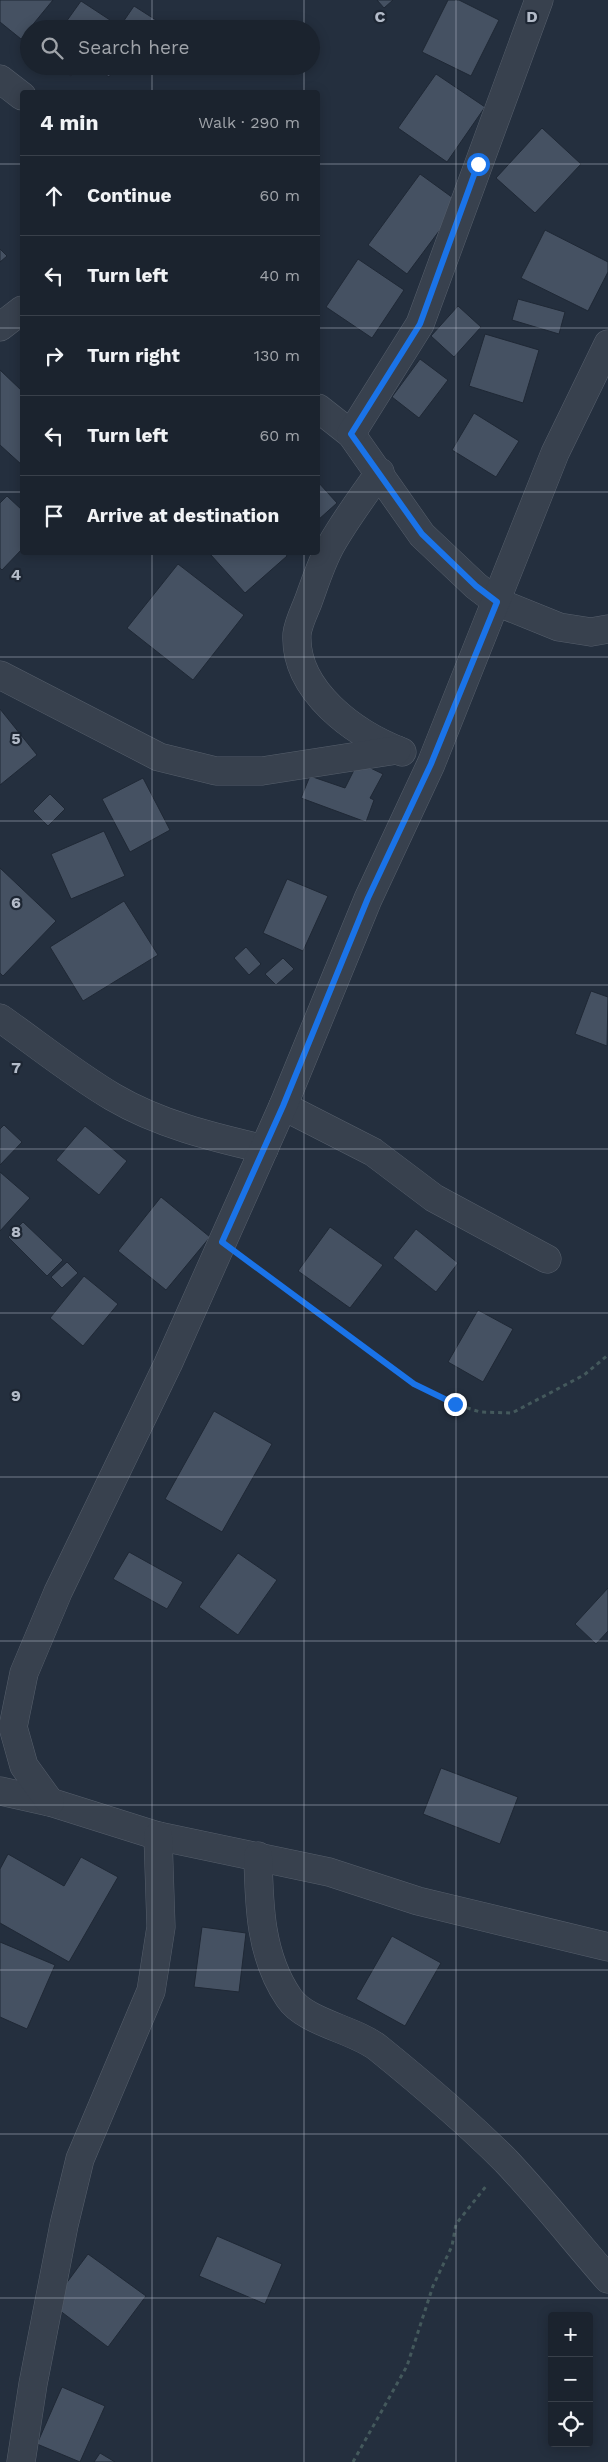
<!DOCTYPE html>
<html lang="en">
<head>
<meta charset="utf-8">
<style>
  body { margin:0; font-family:"Work Sans",sans-serif; background:#242b36; color:#f1f3f6 }
  .controls { position:absolute; right:15px; bottom:15px; display:grid; overflow:hidden; border-radius:5px; box-shadow:0 2px 12px #0003 }
  .controls button { width:45px; height:45px; display:grid; place-items:center; padding:0; border:0; border-bottom:1px solid #39404a; background:#1b232e; color:#f1f3f6; font:25px sans-serif }
  .stop { position:absolute; width:15px; height:15px; margin:-11px; border:4px solid #1a73e8; border-radius:50%; background:#fff }
  .stop.end { background:#1a73e8; border-color:#fff; box-shadow:0 1px 5px #0008 }
  .list { margin:0; padding:0; list-style:none }
  h2 { display:flex; justify-content:space-between; align-items:center; height:65px; margin:0; padding:0 20px; font-size:21px }
  h2 small { font-size:16px; font-weight:400; color:#a0a4aa }
  .list li { display:grid; grid-template-columns:32px 1fr auto; gap:15px; align-items:center; box-sizing:border-box; height:80px; padding:0 20px; border-top:1px solid #39404a }
  .list b { display:block; font-size:19px; white-space:nowrap }
  .list em { font-size:16px; font-style:normal; color:#a0a4aa }
  .icon { flex:none; width:28px; height:28px; fill:none; stroke:currentColor; stroke-width:2; stroke-linecap:round; stroke-linejoin:round }
  .map { position:relative; flex:none; width:608px; height:2462px; overflow:hidden }
  .search { position:absolute; background:#1b232e; box-shadow:0 2px 12px #0003; left:20px; top:20px; width:300px; height:55px; display:flex; align-items:center; gap:12px; box-sizing:border-box; padding:0 18px; border-radius:28px; color:#a0a4aa; font-size:19px }
  .panel { position:absolute; background:#1b232e; box-shadow:0 2px 12px #0003; left:20px; top:90px; width:300px; height:465px; border-radius:5px }
  .map>svg:first-child { display:block }
  .building { fill:#455162; stroke:#1f2835 }
  .lines { fill:none; stroke-linecap:round; stroke-linejoin:round }
  .minor-casing { stroke:#565f6c; stroke-width:29 }
  .path { stroke:#44595c; stroke-width:3; stroke-dasharray:4 4; stroke-linecap:butt }
  .minor { stroke:#38414e; stroke-width:28 }
  .route { stroke:#1a73e8; stroke-width:6 }
  .grid { fill:none; stroke:#b4bcc9; stroke-width:1; stroke-opacity:0.55 }
  .grid-label { font-size:16px; text-anchor:middle; font-weight:bold; fill:#b4bcc9; stroke:#1d2633; stroke-width:4.5; stroke-linejoin:round; paint-order:stroke }
</style>
</head>
<body>
<div class="map">
<svg width="608" height="2462" viewBox="0 0 608 2462">
  <rect width="100%" height="100%" fill="#242f3e"/>
  <g class="building">
    <polygon points="0,0 53,0 21,39 0,22"/>
    <polygon points="377,0 393,0 384,8"/>
    <polygon points="448,0 459,0 499,20 471,76 422,52"/>
    <polygon points="81,1 110,20 105,26 109,29 61,29"/>
    <polygon points="134,6 170,29 128,29 121,25"/>
    <polygon points="56,66 78,66 71,76"/>
    <polygon points="94,66 116,66 109,77"/>
    <polygon points="436,74 485,107 447,162 398,128"/>
    <polygon points="542,128 581,164 535,213 496,178"/>
    <polygon points="420,174 460,203 407,274 368,245"/>
    <polygon points="545,230 608,262 608,272 588,311 521,278"/>
    <polygon points="0,249 7,256 0,262"/>
    <polygon points="358,259 404,290 372,338 326,307"/>
    <polygon points="518,299 565,312 559,334 512,320"/>
    <polygon points="458,306 481,327 454,357 431,336"/>
    <polygon points="485,334 539,350 523,403 469,386"/>
    <polygon points="420,359 448,380 419,418 392,397"/>
    <polygon points="0,370 22,391 22,465 0,445"/>
    <polygon points="474,413 519,441 496,477 452,450"/>
    <polygon points="318,482 337,503 318,520"/>
    <polygon points="7,496 22,510 22,549 2,570 0,568 0,503"/>
    <polygon points="214,552 285,552 287,556 245,593 211,555"/>
    <polygon points="178,564 244,615 193,680 127,628"/>
    <polygon points="0,709 37,755 0,785"/>
    <polygon points="358,762 383,774 370,798 374,800 366,822 301,798 310,776 345,788"/>
    <polygon points="143,778 170,830 130,852 102,799"/>
    <polygon points="50,794 65,809 48,826 33,811"/>
    <polygon points="104,831 125,876 71,899 51,854"/>
    <polygon points="0,868 56,921 3,976 0,973"/>
    <polygon points="287,879 328,896 303,951 263,933"/>
    <polygon points="124,901 158,955 83,1001 50,947"/>
    <polygon points="246,947 261,964 249,975 234,958"/>
    <polygon points="283,958 294,969 276,985 265,974"/>
    <polygon points="591,991 608,997 607,1046 575,1034"/>
    <polygon points="4,1125 22,1142 0,1165 0,1129"/>
    <polygon points="85,1126 127,1161 99,1195 56,1160"/>
    <polygon points="0,1172 30,1198 0,1231"/>
    <polygon points="161,1197 210,1237 166,1290 118,1251"/>
    <polygon points="23,1222 63,1260 47,1276 8,1237"/>
    <polygon points="330,1227 383,1265 350,1308 298,1271"/>
    <polygon points="416,1229 458,1263 436,1292 393,1258"/>
    <polygon points="67,1262 78,1273 62,1288 51,1277"/>
    <polygon points="84,1276 118,1304 83,1346 50,1318"/>
    <polygon points="478,1310 513,1329 483,1382 448,1362"/>
    <polygon points="214,1411 272,1444 222,1532 165,1499"/>
    <polygon points="129,1552 183,1582 167,1609 113,1579"/>
    <polygon points="238,1553 277,1580 238,1635 199,1607"/>
    <polygon points="608,1588 608,1631 596,1644 575,1624"/>
    <polygon points="441,1768 518,1797 500,1844 423,1814"/>
    <polygon points="8,1854 64,1886 81,1857 118,1877 69,1962 0,1923 0,1869"/>
    <polygon points="202,1927 246,1933 239,1992 194,1987"/>
    <polygon points="392,1936 441,1963 405,2026 356,1999"/>
    <polygon points="0,1942 55,1965 27,2029 0,2017"/>
    <polygon points="217,2236 282,2264 265,2304 199,2276"/>
    <polygon points="88,2254 146,2296 108,2347 51,2304"/>
    <polygon points="62,2387 105,2406 80,2462 37,2444"/>
    <polygon points="100,2453 115,2462 94,2462"/>
  </g>
  <g class="lines">
    <g class="minor-casing">
      <g id="minor">
        <polyline points="0,79 22,96"/>
        <polyline points="0,327 22,310"/>
        <polyline points="318,408 351,434 422,535 476,586 497,602 559,627 591,632 608,629"/>
        <polyline points="351,434 420,324 539,0"/>
        <path d="M380,472C363,496 345,520 331,545C321,563 315,583 308,602C304,612 298,624 297,634C294,691 355,734 402,752"/>
        <polyline points="0,675 159,757 216,771 262,771 397,750"/>
        <path d="M0,1018C37,1044 74,1074 113,1097C159,1124 212,1137 264,1149"/>
        <polyline points="283,1106 373,1152 434,1198 547,1259"/>
        <polyline points="0,1791 50,1802 158,1836 329,1872 418,1901 608,1947"/>
        <polyline points="50,1802 24,1766 13,1727 24,1673 58,1592 168,1364 283,1106 368,899 431,764 555,453 608,344"/>
        <path d="M258,1856C259,1905 260,1956 289,1998C306,2023 354,2029 378,2048C420,2082 468,2123 506,2161C541,2198 574,2240 608,2279"/>
        <polyline points="21,2462 33,2384 64,2225 80,2159 151,1991 161,1927 158,1836"/>
      </g>
    </g>
    <g class="path">
      <polyline points="248,1262 414,1384 455,1404 480,1412 512,1413 584,1375 608,1355"/>
      <polyline points="353,2462 407,2366 433,2286 452,2246 456,2224 487,2185"/>
    </g>
    <use href="#minor" class="minor"/>
  </g>
  <g class="lines">
    <polyline class="route" points="455,1404 414,1384 222,1242 283,1106 368,898 431,764 497,602 476,586 422,534 351,434 420,324 478,164"/>
  </g>
  <path class="grid" d="M152,0V29M304,0V29M456,0V2462M152,66V92M304,66V92M0,164H22M318,164H608M0,328H22M318,328H608M0,492H22M318,492H608M152,552V2462M304,552V2462M0,657H608M0,821H608M0,985H608M0,1149H608M0,1313H608M0,1477H608M0,1641H608M0,1805H608M0,1970H608M0,2134H608M0,2298H608"/>
  <g class="grid-label">
    <text x="380" y="22">C</text>
    <text x="532" y="22">D</text>
    <text x="16" y="580">4</text>
    <text x="16" y="744">5</text>
    <text x="16" y="908">6</text>
    <text x="16" y="1073">7</text>
    <text x="16" y="1237">8</text>
    <text x="16" y="1401">9</text>
  </g>
</svg>
<div class="controls">
<button>+</button>
<button>−</button>
<button><svg class="icon" aria-label="locate" viewBox="0 0 24 24"><circle cx="12" cy="12" r="6"/><path d="M12 2v4M12 18v4M2 12h4M18 12h4"/></svg></button>
</div>
<div class="stop" style="left:478px;top:164px"></div>
<div class="stop end" style="left:455px;top:1404px"></div>
<div class="search"><svg class="icon" aria-label="search" viewBox="0 0 24 24"><circle cx="10" cy="10" r="6"/><path d="M15 15l6 6"/></svg>Search here</div>
<section class="panel">
<h2>4 min<small>Walk · 290 m</small></h2>
<ul class="list">
<li><svg class="icon" aria-label="ahead" viewBox="0 0 24 24"><path d="M12 20V5M6 11l6-6 6 6"/></svg><div><b>Continue</b></div><em>60 m</em></li>
<li><svg class="icon" aria-label="left" viewBox="0 0 24 24"><path d="M17 20v-9H6M10 6l-5 5 5 5"/></svg><div><b>Turn left</b></div><em>40 m</em></li>
<li><svg class="icon" aria-label="right" viewBox="0 0 24 24"><path d="M7 20v-9h11M14 6l5 5-5 5"/></svg><div><b>Turn right</b></div><em>130 m</em></li>
<li><svg class="icon" aria-label="left" viewBox="0 0 24 24"><path d="M17 20v-9H6M10 6l-5 5 5 5"/></svg><div><b>Turn left</b></div><em>60 m</em></li>
<li><svg class="icon" aria-label="arrive" viewBox="0 0 24 24"><path d="M6 21V4h12l-3 4 3 4H6"/></svg><div><b>Arrive at destination</b></div></li>
</ul>
</section>
</div>
</body>
</html>
